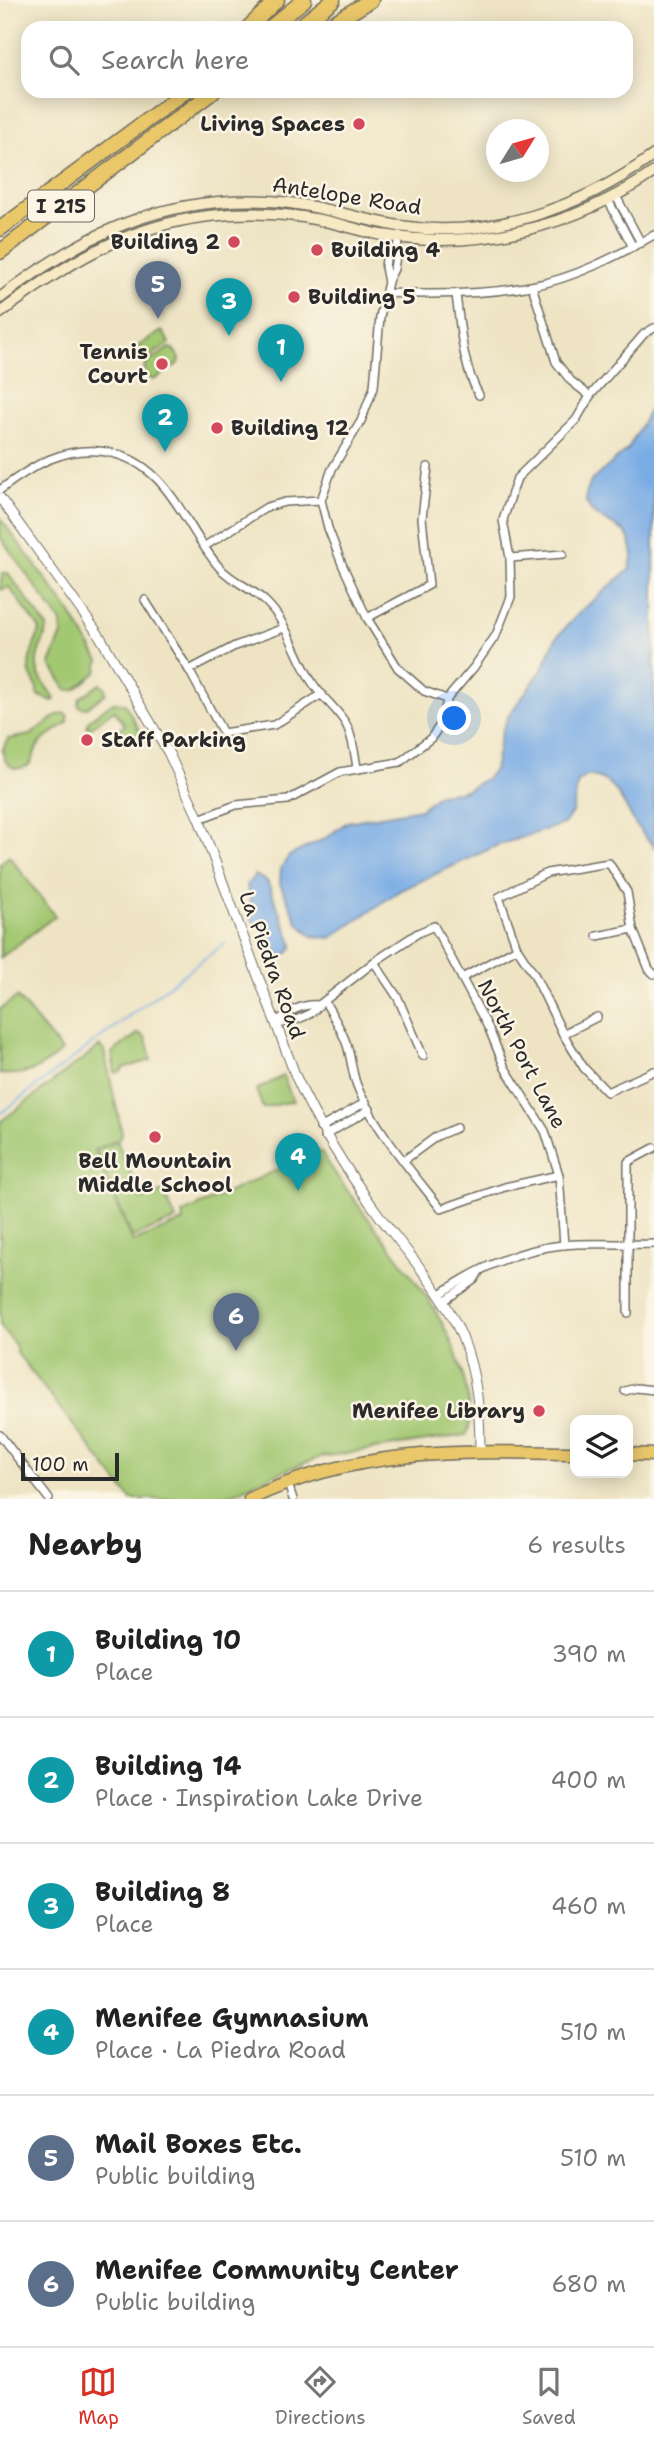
<!DOCTYPE html>
<html lang="en">
<head>
<meta charset="utf-8">
<style>
  body { margin:0; font-family:"Shantell Sans",sans-serif; background:#f6f6f6; color:#222 }
  .controls { position:absolute; right:21px; bottom:21px; display:grid; overflow:hidden; border-radius:14px; box-shadow:0 4px 18px #0003 }
  .controls button { width:63px; height:63px; display:grid; place-items:center; padding:0; border:0; border-bottom:2px solid #e0e0e0; background:#fff; color:#222; font:35px sans-serif }
  .compass { position:absolute; left:486px; top:119px; width:63px; height:63px; border-radius:50%; background:#fff; box-shadow:0 4px 18px #0003; rotate:53deg }
  .scale { position:absolute; left:21px; bottom:18px; width:98px; box-sizing:border-box; padding-left:7px; border:4px solid #2b2b2b; border-top:0; font-size:19px; line-height:24px; white-space:nowrap; color:#2b2b2b; -webkit-text-stroke:5px #fcf5e5; paint-order:stroke }
  .you { position:absolute; left:455px; top:719px; width:24px; height:24px; margin:-18px; border:5px solid #fff; border-radius:50%; background:#1a73e8; box-shadow:0 0 0 10px #1a73e833 }
  .badge { display:grid; place-items:center; width:46px; height:46px; border-radius:50%; background:#d93025; color:#fff; font-size:23px; font-weight:700 }
  .pin { position:absolute; translate:-50% -58px; filter:drop-shadow(0 2px 4px #0008) }
  .pin::after { content:''; position:absolute; top:37px; width:24px; height:21px; background:inherit; clip-path:polygon(0 0,100% 0,50% 100%) }
  .list { margin:0; padding:0; list-style:none }
  h2 { display:flex; justify-content:space-between; align-items:center; height:91px; margin:0; padding:0 28px; font-size:30px }
  h2 small { font-size:23px; font-weight:400; color:#767676 }
  .list li { display:grid; grid-template-columns:46px 1fr auto; gap:21px; align-items:center; box-sizing:border-box; height:126px; padding:0 28px; border-top:2px solid #e0e0e0 }
  .list b { display:block; font-size:26px; white-space:nowrap }
  .list p { margin:0; font-size:23px; white-space:nowrap; color:#767676 }
  .list em { font-size:23px; font-style:normal; color:#767676 }
  .icon { flex:none; width:38px; height:38px; fill:none; stroke:currentColor; stroke-width:2; stroke-linecap:round; stroke-linejoin:round }
  .map { position:relative; flex:none; width:654px; height:1499px; overflow:hidden }
  .search { position:absolute; background:#fff; box-shadow:0 4px 18px #0003; left:21px; right:21px; top:21px; height:77px; display:flex; align-items:center; gap:18px; box-sizing:border-box; padding:0 24px; border-radius:21px; color:#767676; font-size:26px }
  .sheet { height:847px; background:#fff }
  nav { display:flex; justify-content:space-around; align-items:center; box-sizing:border-box; height:98px; border-top:2px solid #e0e0e0; background:#fff; font-size:19px; color:#767676 }
  nav a { display:grid; justify-items:center; gap:4px }
  nav .on { color:#d93025 }
  .map>svg:first-child { display:block }
  .green { fill:#a3c872; stroke:#677a4e; stroke-width:2 }
  .water { fill:#79ace5; stroke:#526c88; stroke-width:2 }
  .lines { fill:none; stroke-linecap:round; stroke-linejoin:round }
  .stream { stroke:#79ace5; stroke-width:2 }
  .minor-casing { stroke:#6f6c61; stroke-width:10 }
  .tertiary-casing { stroke:#6f6c61; stroke-width:11 }
  .secondary-casing { stroke:#6f6c61; stroke-width:13 }
  .primary-casing { stroke:#6f6c61; stroke-width:15 }
  .motorway-casing { stroke:#6f6c61; stroke-width:17 }
  .minor { stroke:#fff; stroke-width:7 }
  .tertiary { stroke:#fff; stroke-width:9 }
  .secondary { stroke:#f7e9c3; stroke-width:10 }
  .primary { stroke:#eac769; stroke-width:12 }
  .motorway { stroke:#eac769; stroke-width:14 }
  .poi-dot { fill:#d1495b; stroke:#fcf5e5; stroke-width:2.5 }
  .labels { text-anchor:middle; dominant-baseline:central; stroke-width:5; stroke-linejoin:round; paint-order:stroke }
  .shield { fill:#fcf5e5; stroke:#6a6863; stroke-width:2 }
  .shield-label { font-size:19px; font-weight:bold; fill:#2b2b2b }
  .poi-label { font-size:21px; font-weight:bold; fill:#2b2b2b; stroke:#fcf5e5; text-anchor:end }
  .street-label { font-size:21px; fill:#2b2b2b; stroke:#fcf5e5 }
</style>
</head>
<body>
<div class="map">
<svg width="654" height="1499" viewBox="0 0 654 1499">
  <rect width="100%" height="100%" fill="#fcf5e5"/>
  <filter id="ink" filterUnits="userSpaceOnUse"><feTurbulence type="fractalNoise" baseFrequency=".0143" numOctaves="2"/><feDisplacementMap in="SourceGraphic" scale="14" xChannelSelector="R" yChannelSelector="G"/><feConvolveMatrix kernelMatrix="1 2 1 2 8 2 1 2 1" color-interpolation-filters="sRGB"/></filter>
  <filter id="wash" filterUnits="userSpaceOnUse"><feTurbulence type="fractalNoise" baseFrequency=".00686" numOctaves="4" result="noise"/><feDisplacementMap in="SourceGraphic" scale="28" xChannelSelector="R" yChannelSelector="G"/><feGaussianBlur stdDeviation="1.57" result="paint"/><feColorMatrix in="noise" values="0 0 0 0 0 0 0 0 0 0 0 0 0 0 0 0 0 1.4 0 .05"/><feComposite in="paint" operator="in"/></filter>
  <g filter="url(#wash)">
    <rect width="100%" height="100%" fill="#eee4c4"/>
    <g class="green">
      <polygon points="162,331 170,343 146,359 138,346"/>
      <polygon points="169,348 173,349 180,359 179,363 154,380 151,379 144,369 145,365"/>
      <polygon points="0,518 68,609 99,661 97,672 74,690 67,690 50,664 62,634 61,622 0,537"/>
      <path d="M2,573H8L47,627C47,635 43,641 40,648C31,670 42,681 55,699L53,701L37,695C39,684 30,679 29,668C28,655 37,641 40,629L9,587L0,590Z"/>
      <polygon points="100,684 105,687 106,693 87,708 80,707 78,704 80,698"/>
      <polygon points="113,702 125,704 146,742 118,730 125,725 114,710 89,729 87,727 89,720"/>
      <path d="M64,713L68,716V722C59,729 48,735 40,743C30,754 37,770 14,768L6,762L2,751L8,739L30,735L58,715Z"/>
      <polygon points="9,856 55,916 0,958 0,864"/>
      <path d="M17,997L62,1051C40,1069 29,1076 0,1074V1009Z"/>
      <polygon points="139,1033 146,1038 151,1060 123,1068 122,1071 115,1073 112,1053"/>
      <path d="M100,1046L104,1051L122,1133L120,1139L94,1150L133,1242L184,1221L183,1213L318,1151L322,1153C371,1235 454,1302 468,1399C469,1411 472,1426 466,1435L321,1457L268,1477L222,1499H131L17,1353L15,1345L0,1325V1122Z"/>
      <polygon points="283,1076 293,1101 263,1108 256,1090"/>
      <polygon points="117,1141 142,1200 164,1191 176,1220 132,1237 96,1150"/>
    </g>
    <g class="water">
      <path d="M654,402V847C648,840 641,832 636,825C624,806 614,774 587,776L578,782L572,812L564,824L498,845L399,891L331,938L312,936L298,923L280,884L281,868L289,856L326,838L347,822L421,809L439,794L458,792L468,789L488,777L494,770L502,731L509,715L542,670L556,638L580,612L629,570L633,555L630,540L625,532L593,513L586,502V495L591,481L628,449Z"/>
      <polygon points="255,875 267,881 293,945 289,952 280,958 262,926 255,925 251,917 252,908 247,885"/>
    </g>
    <g class="lines">
      <polyline class="stream" points="0,1114 225,943"/>
    </g>
  </g>
  <g filter="url(#ink)">
    <g class="lines">
      <g class="minor-casing">
        <g id="minor">
          <polyline points="616,196 641,243"/>
          <polyline points="608,200 633,247"/>
          <polyline points="389,236 385,267 388,282 380,317 374,387 361,421 332,469 321,500 328,528 342,564 367,618 398,668 424,691 447,699"/>
          <polyline points="388,281 394,269 399,235"/>
          <polyline points="532,286 556,362 571,381 590,396"/>
          <path d="M386,293C434,295 483,295 531,286C573,279 617,256 654,235"/>
          <path d="M456,295C461,330 462,364 479,395"/>
          <path d="M0,490C32,466 64,445 107,452C169,463 183,525 219,567C232,582 252,588 266,602C289,624 296,659 314,685C324,700 339,710 347,726C353,739 355,754 357,768"/>
          <polyline points="205,546 267,507 285,502 321,500"/>
          <polyline points="510,558 563,554"/>
          <polyline points="145,600 189,670 223,733 274,725 322,694"/>
          <polyline points="367,618 429,585 422,518 428,467"/>
          <polyline points="189,670 235,646 284,628"/>
          <polyline points="199,819 236,805 288,800 340,772 400,762 431,738 443,721 447,699 474,667 496,635 511,597 510,558 503,520 517,478 576,420 590,396 644,334 654,328"/>
          <polyline points="597,936 633,929"/>
          <polyline points="374,962 398,998 423,1056"/>
          <polyline points="654,974 649,969 633,929 627,892 609,863 547,873 499,897 517,948 534,974 563,1034 584,1068 607,1092 654,1071"/>
          <polyline points="462,978 517,948"/>
          <path d="M325,1002C333,1016 342,1030 347,1045C351,1058 352,1071 356,1083C372,1126 413,1173 441,1209L505,1187L559,1175"/>
          <path d="M276,1023C287,1012 303,1003 319,1005"/>
          <path d="M276,1024C291,1022 310,1018 319,1005L374,962L418,933L434,926L489,1029L505,1068L545,1131L559,1175L564,1245"/>
          <polyline points="563,1034 597,1017"/>
          <polyline points="320,1128 366,1102"/>
          <polyline points="324,1136 370,1109"/>
          <polyline points="403,1161 437,1136 456,1128"/>
          <path d="M439,1295C476,1269 516,1250 562,1245C592,1242 624,1245 654,1244"/>
          <polyline points="444,1301 474,1280 479,1272"/>
          <polyline points="628,1313 628,1162 654,1148"/>
          <polyline points="625,1391 636,1388 654,1390"/>
          <polyline points="0,1435 49,1499"/>
          <polyline points="288,1484 293,1499"/>
        </g>
      </g>
      <g class="tertiary-casing">
        <path id="tertiary" d="M0,498L99,635L169,754L199,819L296,1077C319,1128 348,1173 381,1218C410,1256 444,1293 462,1337C477,1375 480,1411 480,1451"/>
      </g>
      <g class="secondary-casing">
        <g id="secondary">
          <path d="M0,298C83,234 161,196 269,201C313,203 356,219 399,226C490,240 581,208 654,155"/>
          <path d="M0,313C65,264 126,226 209,216C245,212 284,213 320,220C341,224 361,231 382,235C479,251 574,227 654,172"/>
        </g>
      </g>
      <g class="primary-casing">
        <g id="primary">
          <polyline points="628,1454 654,1455"/>
          <path d="M250,1499C355,1448 462,1451 575,1453"/>
        </g>
      </g>
      <g class="motorway-casing">
        <g id="motorway">
          <polyline points="248,28 277,0"/>
          <polyline points="270,28 304,0"/>
          <polyline points="298,28 333,0"/>
          <polyline points="325,28 371,0"/>
          <polyline points="0,229 186,91"/>
          <polyline points="0,252 214,91"/>
        </g>
      </g>
      <use href="#minor" class="minor"/>
      <use href="#tertiary" class="tertiary"/>
      <use href="#secondary" class="secondary"/>
      <use href="#primary" class="primary"/>
      <use href="#motorway" class="motorway"/>
    </g>
  </g>
  <g class="poi-dot">
    <circle cx="359" cy="124" r="7"/>
    <circle cx="234" cy="242" r="7"/>
    <circle cx="317" cy="250" r="7"/>
    <circle cx="294" cy="297" r="7"/>
    <circle cx="162" cy="364" r="7"/>
    <circle cx="217" cy="428" r="7"/>
    <circle cx="87" cy="740" r="7"/>
    <circle cx="155" cy="1137" r="7"/>
    <circle cx="539" cy="1411" r="7"/>
  </g>
  <g class="labels">
    <rect class="shield" x="28" y="190.5" width="66" height="31" rx="5"/>
    <g class="shield-label">
      <text x="61" y="206">I 215</text>
    </g>
    <g class="poi-label">
      <text x="345" y="124">Living Spaces</text>
      <text x="220" y="242">Building 2</text>
      <text x="331" y="250" text-anchor="start">Building 4</text>
      <text x="308" y="297" text-anchor="start">Building 5</text>
      <text x="148" y="352">Tennis<tspan x="148" dy="24">Court</tspan></text>
      <text x="231" y="428" text-anchor="start">Building 12</text>
      <text x="101" y="740" text-anchor="start">Staff Parking</text>
      <text x="155" y="1161" text-anchor="middle">Bell Mountain<tspan x="155" dy="24">Middle School</tspan></text>
      <text x="525" y="1411">Menifee Library</text>
    </g>
    <g class="street-label">
      <text transform="translate(347 196) rotate(9)">Antelope Road</text>
      <text transform="translate(272 965) rotate(70)">La Piedra Road</text>
      <text transform="translate(522 1054) rotate(62)">North Port Lane</text>
    </g>
  </g>
</svg>
<div class="controls">
<button><svg class="icon" aria-label="layers" viewBox="0 0 24 24"><path d="M12 4l9 5-9 5-9-5zM3 14l9 5 9-5"/></svg></button>
</div>
<svg class="compass" viewBox="-18 -18 36 36"><path d="M0-13l5 13h-10z" fill="#e53935"/><path d="M0 13l5-13h-10z" fill="#767676"/></svg>
<div class="scale">100 m</div>
<div class="you"></div>
<div class="pin badge" style="left:281px;top:382px;background:#0f9aa8">1</div>
<div class="pin badge" style="left:165px;top:452px;background:#0f9aa8">2</div>
<div class="pin badge" style="left:229px;top:336px;background:#0f9aa8">3</div>
<div class="pin badge" style="left:298px;top:1191px;background:#0f9aa8">4</div>
<div class="pin badge" style="left:158px;top:319px;background:#5c6f8a">5</div>
<div class="pin badge" style="left:236px;top:1351px;background:#5c6f8a">6</div>
<div class="search"><svg class="icon" aria-label="search" viewBox="0 0 24 24"><circle cx="10" cy="10" r="6"/><path d="M15 15l6 6"/></svg>Search here</div>
</div>
<section class="sheet">
<h2>Nearby<small>6 results</small></h2>
<ul class="list">
<li><span class="badge" style="background:#0f9aa8">1</span><div><b>Building 10</b><p>Place</p></div><em>390 m</em></li>
<li><span class="badge" style="background:#0f9aa8">2</span><div><b>Building 14</b><p>Place · Inspiration Lake Drive</p></div><em>400 m</em></li>
<li><span class="badge" style="background:#0f9aa8">3</span><div><b>Building 8</b><p>Place</p></div><em>460 m</em></li>
<li><span class="badge" style="background:#0f9aa8">4</span><div><b>Menifee Gymnasium</b><p>Place · La Piedra Road</p></div><em>510 m</em></li>
<li><span class="badge" style="background:#5c6f8a">5</span><div><b>Mail Boxes Etc.</b><p>Public building</p></div><em>510 m</em></li>
<li><span class="badge" style="background:#5c6f8a">6</span><div><b>Menifee Community Center</b><p>Public building</p></div><em>680 m</em></li>
</ul>
</section>
<nav>
<a class="on"><svg class="icon" aria-label="map" viewBox="0 0 24 24"><path d="M3 6l6-2 6 2 6-2v14l-6 2-6-2-6 2zM9 4v14M15 6v14"/></svg>Map</a>
<a><svg class="icon" aria-label="directions" viewBox="0 0 24 24"><path d="M12 3l9 9-9 9-9-9zM9 14v-3h6M13 9l2 2-2 2"/></svg>Directions</a>
<a><svg class="icon" aria-label="saved" viewBox="0 0 24 24"><path d="M7 4h10v16l-5-4-5 4z"/></svg>Saved</a>
</nav>
</body>
</html>
